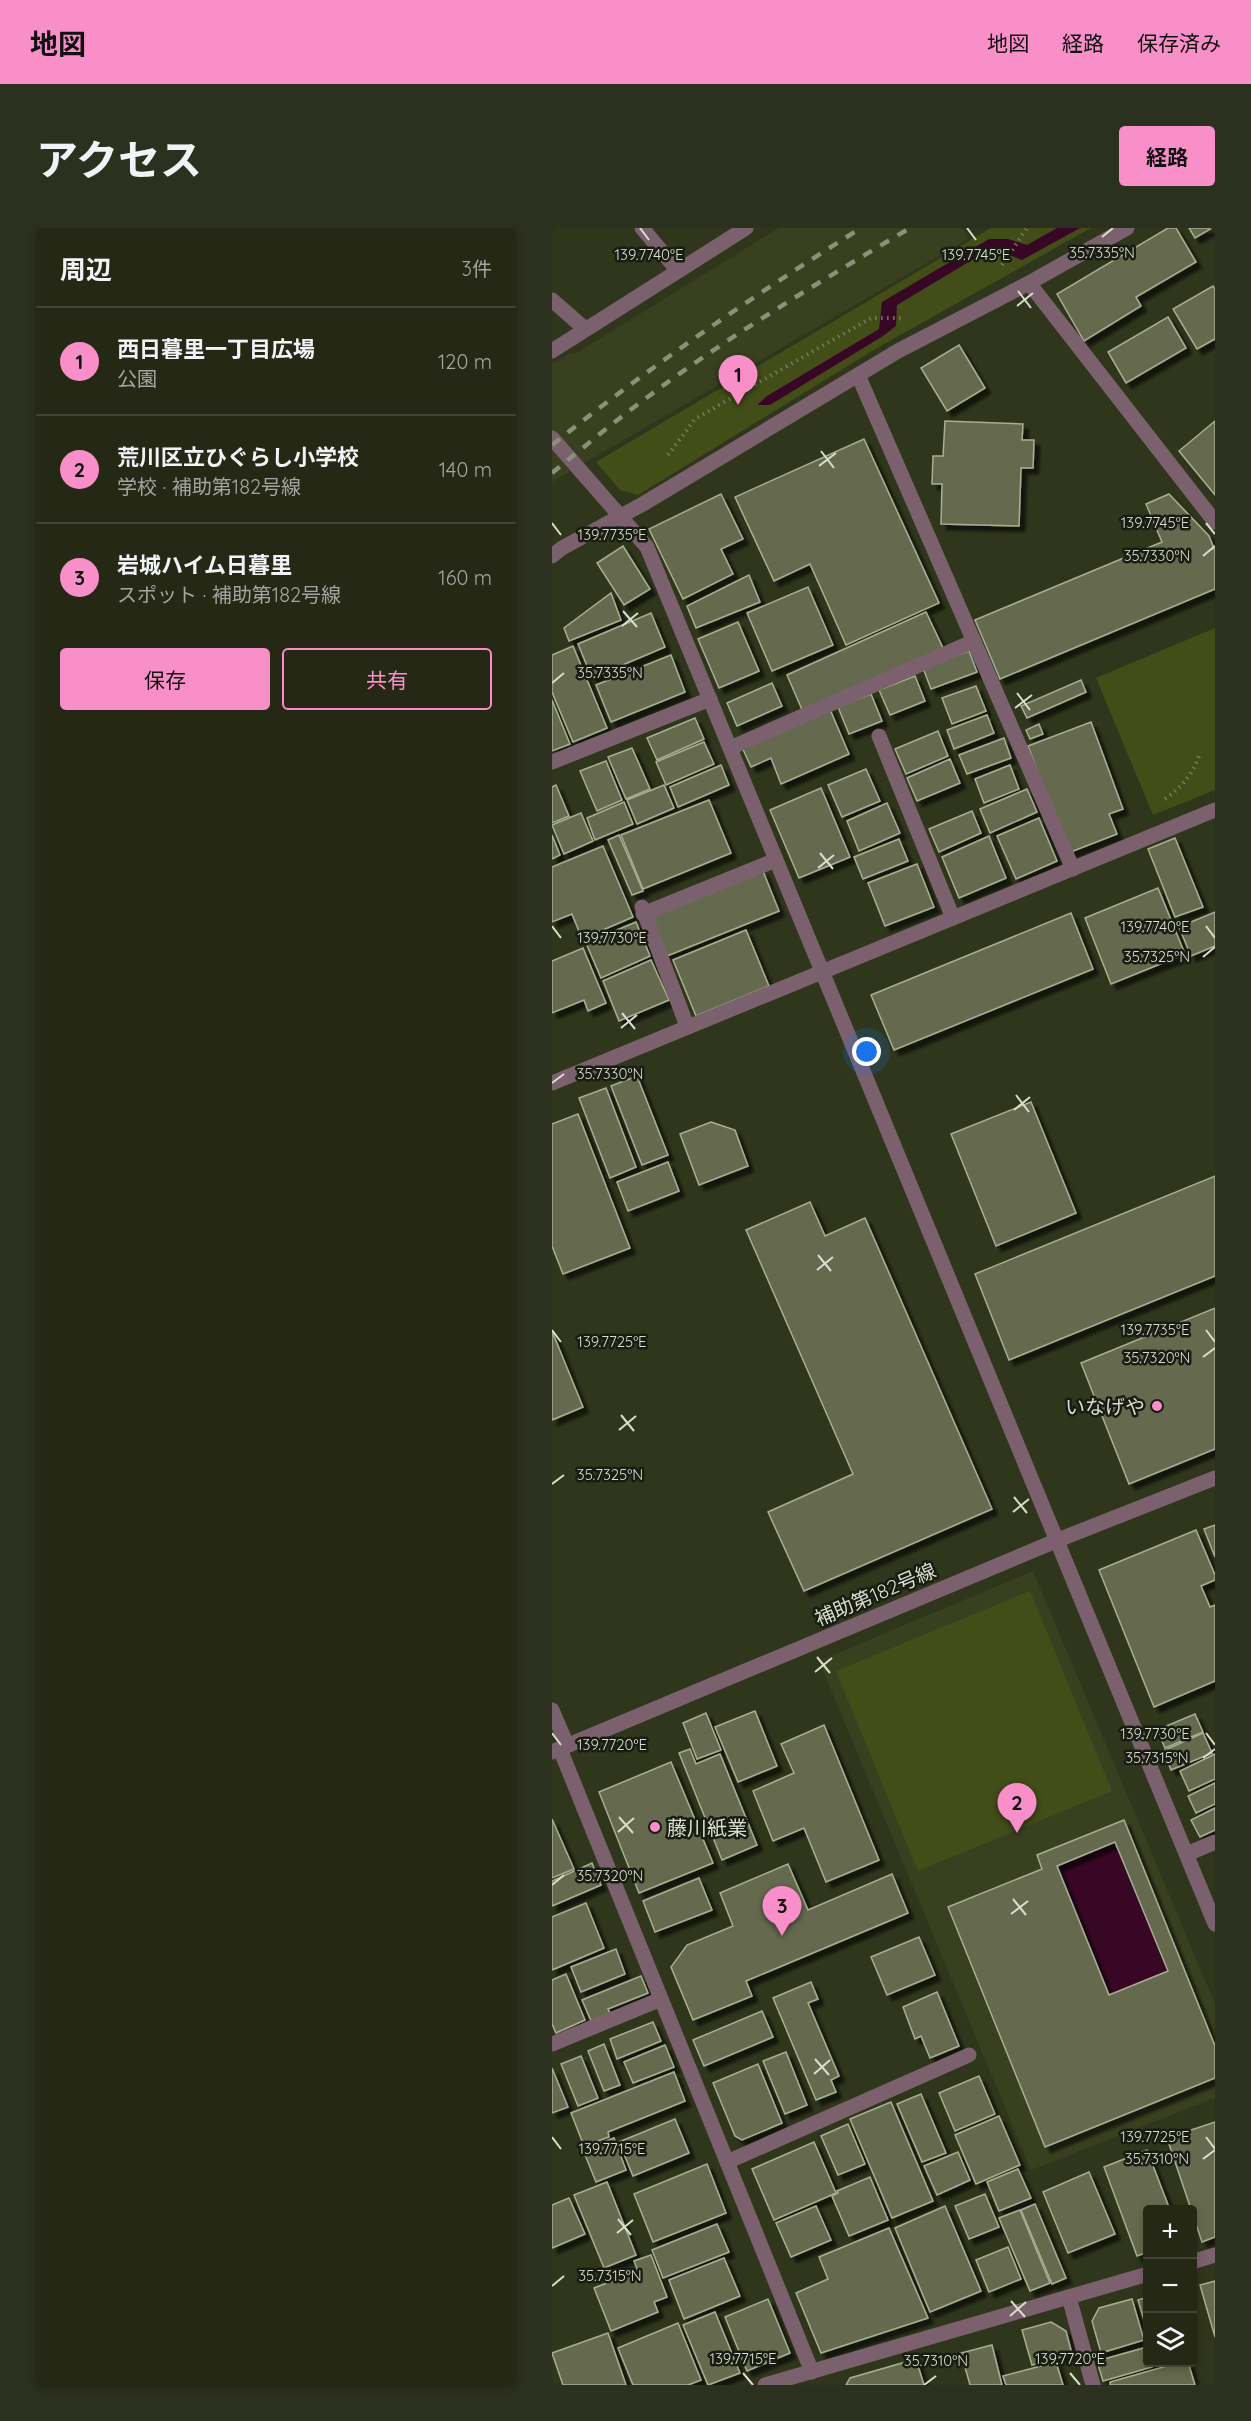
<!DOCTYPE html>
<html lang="ja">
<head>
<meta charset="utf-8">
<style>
  body { margin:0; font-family:Quicksand,"Noto Sans JP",sans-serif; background:#2c301e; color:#f1f3f6 }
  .controls { position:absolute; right:18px; bottom:18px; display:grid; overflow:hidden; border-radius:6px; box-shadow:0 3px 9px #0003 }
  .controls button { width:54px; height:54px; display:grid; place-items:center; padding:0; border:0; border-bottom:2px solid #414434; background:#242815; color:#f1f3f6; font:30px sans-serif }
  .you { position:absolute; left:315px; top:824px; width:21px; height:21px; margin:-15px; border:4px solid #fff; border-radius:50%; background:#1a73e8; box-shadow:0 0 0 9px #1a73e833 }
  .badge { display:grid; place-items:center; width:39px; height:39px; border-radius:50%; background:#f98fc9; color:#111; font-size:20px; font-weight:700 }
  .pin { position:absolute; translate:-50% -50px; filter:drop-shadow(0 2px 3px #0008) }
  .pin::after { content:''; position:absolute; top:32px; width:21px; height:18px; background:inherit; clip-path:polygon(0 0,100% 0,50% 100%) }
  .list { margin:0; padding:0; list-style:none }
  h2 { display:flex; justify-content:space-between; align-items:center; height:78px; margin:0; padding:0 24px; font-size:26px }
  h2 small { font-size:20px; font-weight:400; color:#a3a6a0 }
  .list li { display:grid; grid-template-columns:39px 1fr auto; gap:18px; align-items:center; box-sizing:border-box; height:108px; padding:0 24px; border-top:2px solid #414434 }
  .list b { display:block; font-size:22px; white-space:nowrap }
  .list p { margin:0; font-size:20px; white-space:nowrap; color:#a3a6a0 }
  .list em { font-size:20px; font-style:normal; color:#a3a6a0 }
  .actions { display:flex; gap:12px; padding:18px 24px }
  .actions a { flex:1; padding:14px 0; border:2px solid #f98fc9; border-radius:6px; text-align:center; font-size:21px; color:#f98fc9 }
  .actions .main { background:#f98fc9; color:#111 }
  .icon { flex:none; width:33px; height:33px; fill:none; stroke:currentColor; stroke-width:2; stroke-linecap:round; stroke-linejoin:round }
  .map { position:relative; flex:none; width:663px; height:2157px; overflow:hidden; border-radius:6px }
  header { display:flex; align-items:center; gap:36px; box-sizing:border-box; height:84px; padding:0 30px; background:#f98fc9; color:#111 }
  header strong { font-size:28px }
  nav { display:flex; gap:33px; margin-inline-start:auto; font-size:21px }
  .intro { display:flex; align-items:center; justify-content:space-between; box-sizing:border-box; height:144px; padding:0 36px }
  h1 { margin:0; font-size:42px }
  .button { padding:15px 27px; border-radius:6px; background:#f98fc9; color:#111; font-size:21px; font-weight:700 }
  main { display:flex; gap:36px; padding:0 36px }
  aside { flex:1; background:#242815; border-radius:6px; box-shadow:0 3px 9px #0003 }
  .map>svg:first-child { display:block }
  .built { fill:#394020 }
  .green { fill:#434d18 }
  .water { fill:#380726 }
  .building { fill:#656b50; stroke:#a7ae91; stroke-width:1.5; fill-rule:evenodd; filter:url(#shadow) }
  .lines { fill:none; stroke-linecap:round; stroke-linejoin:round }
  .path { stroke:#747a64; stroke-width:4; stroke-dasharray:1.5 4.5; stroke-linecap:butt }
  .lane { stroke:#7b616e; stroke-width:15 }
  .street { stroke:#7b616e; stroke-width:15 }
  .rail { stroke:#8a907b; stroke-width:4.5; stroke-dasharray:10 10; stroke-linecap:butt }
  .ticks { fill:none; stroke:#d9dece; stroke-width:2 }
  .poi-dot { fill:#f98fc9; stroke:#191c11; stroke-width:2 }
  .labels { text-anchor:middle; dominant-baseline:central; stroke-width:5; stroke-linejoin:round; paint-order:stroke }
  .poi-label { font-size:20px; fill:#d9dece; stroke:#191c11; text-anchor:end }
  .street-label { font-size:20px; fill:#d9dece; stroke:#191c11 }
  .ticks-label { font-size:15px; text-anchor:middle; fill:#d9dece; stroke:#191c11; stroke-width:5; stroke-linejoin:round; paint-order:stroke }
</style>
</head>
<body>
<header>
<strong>地図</strong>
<nav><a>地図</a><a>経路</a><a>保存済み</a></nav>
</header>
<div class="intro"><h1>アクセス</h1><a class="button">経路</a></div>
<main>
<aside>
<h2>周辺<small>3件</small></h2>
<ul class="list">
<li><span class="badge">1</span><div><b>西日暮里一丁目広場</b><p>公園</p></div><em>120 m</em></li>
<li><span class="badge">2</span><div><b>荒川区立ひぐらし小学校</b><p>学校 · 補助第182号線</p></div><em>140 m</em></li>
<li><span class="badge">3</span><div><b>岩城ハイム日暮里</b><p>スポット · 補助第182号線</p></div><em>160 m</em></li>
</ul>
<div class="actions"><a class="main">保存</a><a>共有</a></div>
</aside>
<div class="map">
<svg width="663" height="2157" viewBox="0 0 663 2157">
  <defs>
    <filter id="shadow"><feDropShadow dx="5.5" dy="5.5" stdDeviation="1.5" flood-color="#0009"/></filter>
  </defs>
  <rect width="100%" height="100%" fill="#30361c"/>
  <g class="built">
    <polygon points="227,0 410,0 416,11 0,254 0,136 18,125 23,126"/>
    <polygon points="481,1343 663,1776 663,1870 479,1942 267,1433"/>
  </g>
  <g class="green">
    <polygon points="439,0 539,0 325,120 86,267 68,262 44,234"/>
    <polygon points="663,400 663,562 601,587 544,450"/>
    <polygon points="478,1363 560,1563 366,1643 284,1443"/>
  </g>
  <g class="water">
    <polygon points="505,0 528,0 470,32 440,20 345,77 344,98 331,108 218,177 205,177 215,168 327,101 330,74 437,11 456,11 475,17"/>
    <polygon points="563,1614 616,1743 557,1767 505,1638"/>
  </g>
  <g class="building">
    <polygon points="616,0 624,0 644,34 584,69 589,78 532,113 505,66"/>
    <polygon points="637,0 660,0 643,10"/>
    <polygon points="661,58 663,61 663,111 645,121 621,81"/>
    <polygon points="616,89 634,120 574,155 556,124"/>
    <polygon points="407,117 433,160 395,183 369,140"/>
    <polygon points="393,193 471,196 470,212 482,212 481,240 469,240 467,298 389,296 390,256 380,256 381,228 391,228"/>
    <polygon points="663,193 663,267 627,223"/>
    <polygon points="312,211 387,375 294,417 258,336 222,353 183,269"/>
    <polygon points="169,266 191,311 169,321 181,346 131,371 97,301"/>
    <polygon points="617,266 657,308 663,323 663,361 448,451 423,392 610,314 594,276"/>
    <polygon points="71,318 98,361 72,377 45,335"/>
    <polygon points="197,347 208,374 144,400 135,378"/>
    <polygon points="256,359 281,417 220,443 195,385"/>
    <polygon points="59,365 69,392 17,413 12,400"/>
    <polygon points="374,384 391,420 251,484 235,447"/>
    <polygon points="99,385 113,419 40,450 26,416"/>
    <polygon points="186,394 207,443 167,460 146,411"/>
    <polygon points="21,418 55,500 21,514 0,464 0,427"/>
    <polygon points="417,423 425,444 379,461 371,440"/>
    <polygon points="119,427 133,464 59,494 44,457"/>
    <polygon points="363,448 373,473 338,487 327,462"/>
    <polygon points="529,452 534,464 475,490 469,478"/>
    <polygon points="220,455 230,478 185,498 175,475"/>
    <polygon points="424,458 434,483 400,496 390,470"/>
    <polygon points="319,466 330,493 297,506 286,479"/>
    <polygon points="0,472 18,516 0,523"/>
    <polygon points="277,479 297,526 229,556 219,530 199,539 189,517"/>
    <polygon points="435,487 442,505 402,521 395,502"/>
    <polygon points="143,490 152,511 105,532 95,510"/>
    <polygon points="539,494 571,581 557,586 565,606 516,625 476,518"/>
    <polygon points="487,496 491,506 478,511 474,502"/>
    <polygon points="386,503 396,528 354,546 343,521"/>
    <polygon points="452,510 459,530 415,546 407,527"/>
    <polygon points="152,514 162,536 114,557 104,534"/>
    <polygon points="80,520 98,561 74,571 56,529"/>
    <polygon points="398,531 408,555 365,573 355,550"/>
    <polygon points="54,533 70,572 45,583 28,543"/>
    <polygon points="169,537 177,557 126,579 118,559"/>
    <polygon points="458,537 467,561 432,575 423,551"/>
    <polygon points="314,541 328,573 290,589 276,557"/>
    <polygon points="4,557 17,588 0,595 0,559"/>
    <polygon points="112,557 122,580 85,596 75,572"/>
    <polygon points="269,560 298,629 247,650 218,582"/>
    <polygon points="475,561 485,584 438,605 428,581"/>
    <polygon points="157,572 179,625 91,661 69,607"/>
    <polygon points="72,574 81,596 43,612 35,590"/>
    <polygon points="335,575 348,605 307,623 295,593"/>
    <polygon points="420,583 429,605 387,624 377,601"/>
    <polygon points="29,585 41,613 12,626 0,597"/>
    <polygon points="487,590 505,633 464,651 445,608"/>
    <polygon points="0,607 8,627 0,631"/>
    <polygon points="67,607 91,663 80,667 56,612"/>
    <polygon points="437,608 454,650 407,670 390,629"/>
    <polygon points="623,610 651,679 623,689 596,621"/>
    <polygon points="347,611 356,633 311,651 302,629"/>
    <polygon points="51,618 81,689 30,711 20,686 0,694 0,639"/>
    <polygon points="365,636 382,679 333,698 316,655"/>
    <polygon points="211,643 227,683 115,728 99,688"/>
    <polygon points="606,660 633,726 559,756 533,690"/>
    <polygon points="663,684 663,718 639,728 627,699"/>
    <polygon points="519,685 541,741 342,822 319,767"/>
    <polygon points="84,694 98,728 49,750 34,715"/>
    <polygon points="194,702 217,758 144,788 121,732"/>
    <polygon points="31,720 54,775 36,783 32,772 0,785 0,733"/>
    <polygon points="99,732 117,772 67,793 51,753"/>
    <polygon points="85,848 116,927 90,937 59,858"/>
    <polygon points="54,860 84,939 58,950 27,870"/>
    <polygon points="479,874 524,985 444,1018 399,906"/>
    <polygon points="26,886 78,1020 11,1046 0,1018 0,896"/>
    <polygon points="159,894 183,902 196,938 147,957 128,906"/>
    <polygon points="116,934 127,963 76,983 65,954"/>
    <polygon points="663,948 663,1048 457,1132 423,1046"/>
    <polygon points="258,974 273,1008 313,990 440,1281 252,1363 216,1284 301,1246 194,1002"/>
    <polygon points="663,1080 663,1221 577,1256 529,1135"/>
    <polygon points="0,1103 31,1179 0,1192"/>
    <polygon points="663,1297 663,1329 652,1301"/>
    <polygon points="644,1302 663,1347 663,1352 649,1358 658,1379 663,1377 663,1453 602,1479 547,1342"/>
    <polygon points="203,1483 225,1538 186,1554 163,1499"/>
    <polygon points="154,1485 169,1522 145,1531 131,1495"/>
    <polygon points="643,1486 651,1504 613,1520 605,1502"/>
    <polygon points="272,1497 327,1632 274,1654 252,1600 221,1613 201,1563 242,1545 229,1516"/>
    <polygon points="651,1505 660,1525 619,1542 611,1523"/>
    <polygon points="138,1521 144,1536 168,1526 205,1617 170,1632 127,1525"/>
    <polygon points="663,1526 663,1551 637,1563 628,1543"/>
    <polygon points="119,1534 161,1635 87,1665 47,1564"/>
    <polygon points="663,1555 663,1576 644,1585 636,1568"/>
    <polygon points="663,1580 663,1602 648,1609 639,1592"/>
    <polygon points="0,1591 22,1641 0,1650"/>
    <path d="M572,1592L663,1818V1850L493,1919L396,1679L490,1641L485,1627ZM563,1614L616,1743L557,1767L505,1638Z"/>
    <polygon points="40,1635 49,1657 0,1678 0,1653"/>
    <polygon points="236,1636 256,1682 340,1646 356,1685 194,1753 200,1768 141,1792 119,1739 135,1717 181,1698 168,1665"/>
    <polygon points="147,1650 160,1682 103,1704 91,1673"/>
    <polygon points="34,1675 52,1720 0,1742 0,1689"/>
    <polygon points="367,1709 383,1747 335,1767 319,1729"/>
    <polygon points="64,1721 73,1746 29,1764 19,1739"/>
    <polygon points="14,1746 33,1792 4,1805 0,1796 0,1752"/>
    <polygon points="89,1748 96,1765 56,1781 59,1787 40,1795 30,1772"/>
    <polygon points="259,1754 266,1771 256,1775 287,1848 279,1852 284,1864 264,1872 221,1770"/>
    <polygon points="385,1764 407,1818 378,1830 369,1808 363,1811 351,1779"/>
    <polygon points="210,1783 221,1809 152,1838 141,1812"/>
    <polygon points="101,1794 109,1813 65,1831 58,1811"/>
    <polygon points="52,1816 68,1857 52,1863 36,1823"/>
    <polygon points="113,1817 122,1839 81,1855 72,1834"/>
    <polygon points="234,1824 255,1877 233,1886 211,1833"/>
    <polygon points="29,1828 46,1870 26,1878 9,1836"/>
    <polygon points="206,1836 230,1895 190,1912 183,1908 161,1855"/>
    <polygon points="0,1840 16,1879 0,1885"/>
    <polygon points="122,1844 133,1873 56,1904 57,1909 32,1918 19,1885"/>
    <polygon points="427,1848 443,1886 403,1903 387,1865"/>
    <polygon points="369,1866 394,1925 370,1934 345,1876"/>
    <polygon points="339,1874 381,1973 340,1990 298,1891"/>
    <polygon points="447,1888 468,1937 424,1956 403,1907"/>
    <polygon points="123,1891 137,1925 81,1948 67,1914"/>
    <polygon points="663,1894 663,2009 650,2014 615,1910"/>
    <polygon points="296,1896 313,1936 286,1947 269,1908"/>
    <polygon points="62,1910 74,1942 44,1954 31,1922"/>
    <polygon points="262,1914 284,1965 222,1992 200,1941"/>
    <polygon points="595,1922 618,1982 596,1982 596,2024 585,2028 552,1939"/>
    <polygon points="406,1924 418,1952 385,1967 372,1938"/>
    <polygon points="155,1936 174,1985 101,2014 82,1966"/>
    <polygon points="466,1941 479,1970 447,1983 435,1954"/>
    <polygon points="537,1944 563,2006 516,2025 491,1964"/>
    <polygon points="318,1949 336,1992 297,2008 280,1968 286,1965 285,1963"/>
    <polygon points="55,1954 84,2027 52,2040 22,1967"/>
    <polygon points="433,1966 447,1999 417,2011 403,1978"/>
    <polygon points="17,1970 33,2006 0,2020 0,1977"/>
    <polygon points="483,1976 514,2050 500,2056 469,1982"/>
    <polygon points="264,1978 279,2012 239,2029 224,1995"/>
    <polygon points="393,1978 429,2063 378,2084 343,2000"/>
    <polygon points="468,1982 498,2055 478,2063 447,1990"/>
    <polygon points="165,1996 177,2024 111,2050 100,2022"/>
    <polygon points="337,2000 376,2090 269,2125 244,2065 276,2051 267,2029"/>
    <polygon points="456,2019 469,2051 437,2064 424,2032"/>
    <polygon points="99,2027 115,2069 102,2074 106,2084 59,2103 42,2060 86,2043 82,2033"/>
    <polygon points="172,2030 188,2068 132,2091 117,2052"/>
    <polygon points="663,2053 663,2109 648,2057"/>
    <polygon points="596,2069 596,2106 586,2072"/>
    <polygon points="216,2071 238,2125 195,2143 173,2089"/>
    <polygon points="580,2071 592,2112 549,2125 540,2093 547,2080"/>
    <polygon points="163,2084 188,2145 156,2157 131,2097"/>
    <polygon points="499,2094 514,2103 520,2126 480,2137 470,2102"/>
    <polygon points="126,2095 149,2152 136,2157 81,2157 66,2120"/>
    <polygon points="56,2105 74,2157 11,2157 0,2125"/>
    <polygon points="440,2117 450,2157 418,2157 409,2125"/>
    <polygon points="595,2119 596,2134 599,2134 600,2139 551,2153 545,2133"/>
    <polygon points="364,2131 372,2157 294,2157 298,2150"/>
    <polygon points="504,2134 511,2157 454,2157 451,2148"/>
    <polygon points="629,2134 636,2134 643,2157 558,2157 558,2154"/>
  </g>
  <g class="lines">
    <g class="path">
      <polyline points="450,37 475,0"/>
      <polyline points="116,227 143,191 319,90 349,90"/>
      <path d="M613,571C630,559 640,547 647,528"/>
    </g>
    <g class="lane">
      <polyline points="0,72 33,101"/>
      <polyline points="306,147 521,641"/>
      <polyline points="327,508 401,690"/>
      <polyline points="178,520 422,413"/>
      <polyline points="0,534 158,471"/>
      <polyline points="90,679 135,798"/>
      <polyline points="91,686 224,632"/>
      <polyline points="0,1816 109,1771"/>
      <polyline points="175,1934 417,1827"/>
      <polyline points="517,2069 541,2157"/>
    </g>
    <g class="street">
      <polyline points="90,0 126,43"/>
      <polyline points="477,55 663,294"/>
      <polyline points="0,123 194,0"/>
      <polyline points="0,210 95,319 663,1696"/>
      <polyline points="0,328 10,320 91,276 346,123 477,55 575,0"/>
      <polyline points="0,855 663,582"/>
      <polyline points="0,1482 15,1517"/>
      <polyline points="8,1521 260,2144"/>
      <polyline points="0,1524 506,1312 663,1250"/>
      <polyline points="635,1626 663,1614"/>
      <polyline points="640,2034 663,2027"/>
      <polyline points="213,2157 596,2046"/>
    </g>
    <g class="rail">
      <path d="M0,217C99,138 202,67 309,0"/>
      <path d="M0,245C32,219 64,192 97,168C180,106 269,53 358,0"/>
    </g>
  </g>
  <path class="ticks" d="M88,0L97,12M415,0L424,12M550,9L561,0M466,63L479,80M465,78L481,65M269,223L282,240M267,238L284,225M0,295L9,307M654,295L663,306M651,328L663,318M71,383L85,399M70,398L86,385M0,455L12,445M465,465L478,482M463,480L480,467M268,625L281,641M266,640L282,627M0,698L9,710M654,698L663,710M651,729L663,719M70,785L83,801M69,800L85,787M0,855L12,846M464,867L477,884M462,882L478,869M266,1027L279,1043M265,1042L281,1029M0,1102L9,1114M654,1102L663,1114M651,1129L663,1120M69,1187L82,1203M67,1202L84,1188M0,1256L12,1247M462,1269L475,1285M461,1284L477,1271M265,1429L278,1445M263,1444L280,1430M0,1505L9,1517M654,1505L663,1517M651,1530L663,1521M67,1589L81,1605M66,1604L82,1590M0,1657L12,1647M461,1671L474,1687M459,1686L476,1673M263,1831L277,1847M262,1846L278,1832M0,1909L9,1921M654,1909L663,1921M651,1931L663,1922M66,1991L79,2007M65,2005L81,1992M0,2058L12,2048M459,2073L473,2089M458,2088L474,2074M191,2145L201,2157M518,2145L528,2157M372,2157L384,2148"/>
  <g class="poi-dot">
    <circle cx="605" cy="1178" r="6"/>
    <circle cx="103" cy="1599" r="6"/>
  </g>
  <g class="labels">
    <g class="poi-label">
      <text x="593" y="1178">いなげや</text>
      <text x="115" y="1599" text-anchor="start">藤川紙業</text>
    </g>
    <g class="street-label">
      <text transform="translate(323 1366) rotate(-23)">補助第182号線</text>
    </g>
  </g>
  <g class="ticks-label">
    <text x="550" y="30">35.7335°N</text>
    <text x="424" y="32">139.7745°E</text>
    <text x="97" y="32">139.7740°E</text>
    <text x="603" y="300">139.7745°E</text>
    <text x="60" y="312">139.7735°E</text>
    <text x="605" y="333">35.7330°N</text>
    <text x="58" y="450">35.7335°N</text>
    <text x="603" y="704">139.7740°E</text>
    <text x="60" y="715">139.7730°E</text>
    <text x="605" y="734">35.7325°N</text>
    <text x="58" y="851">35.7330°N</text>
    <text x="603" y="1107">139.7735°E</text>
    <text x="60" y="1119">139.7725°E</text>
    <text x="605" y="1135">35.7320°N</text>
    <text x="58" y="1252">35.7325°N</text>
    <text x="603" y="1511">139.7730°E</text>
    <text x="60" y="1522">139.7720°E</text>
    <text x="605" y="1535">35.7315°N</text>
    <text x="58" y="1653">35.7320°N</text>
    <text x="603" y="1914">139.7725°E</text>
    <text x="60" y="1926">139.7715°E</text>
    <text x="605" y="1936">35.7310°N</text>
    <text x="58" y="2053">35.7315°N</text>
    <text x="191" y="2136">139.7715°E</text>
    <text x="518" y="2136">139.7720°E</text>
    <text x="384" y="2138">35.7310°N</text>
  </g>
</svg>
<div class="controls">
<button>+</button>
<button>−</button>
<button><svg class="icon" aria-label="layers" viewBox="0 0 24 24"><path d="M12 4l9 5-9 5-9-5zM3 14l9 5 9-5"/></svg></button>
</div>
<div class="you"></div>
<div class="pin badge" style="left:186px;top:177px">1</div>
<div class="pin badge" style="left:465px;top:1605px">2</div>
<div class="pin badge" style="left:230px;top:1708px">3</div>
</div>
</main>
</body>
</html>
